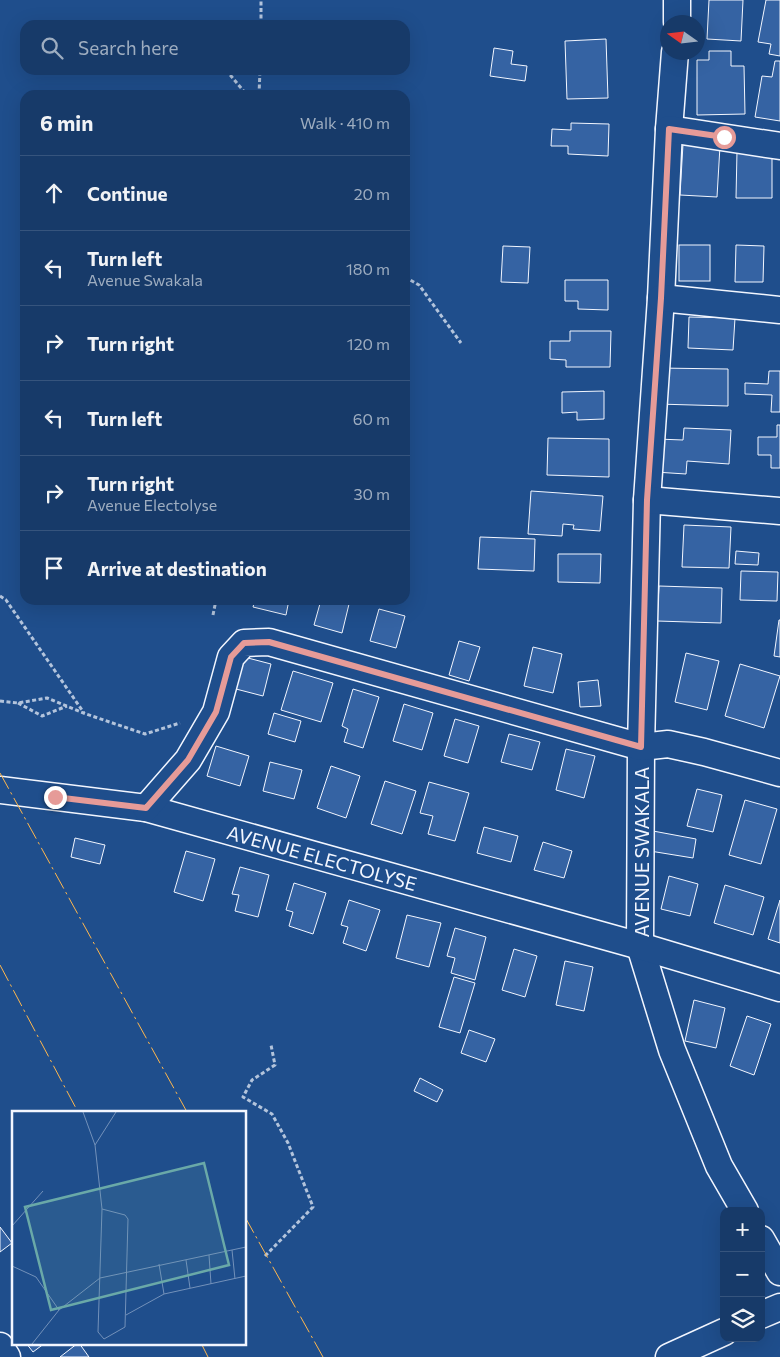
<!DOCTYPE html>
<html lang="en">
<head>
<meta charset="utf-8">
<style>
  body { margin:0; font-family:Commissioner,sans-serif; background:#244571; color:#f1f3f6 }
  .controls { position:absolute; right:15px; bottom:15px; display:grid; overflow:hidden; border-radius:10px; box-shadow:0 5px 20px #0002 }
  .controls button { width:45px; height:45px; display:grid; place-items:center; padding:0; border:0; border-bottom:1px solid #36547d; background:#173a69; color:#f1f3f6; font:25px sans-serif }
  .compass { position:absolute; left:660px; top:15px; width:45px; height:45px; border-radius:50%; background:#173a69; box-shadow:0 5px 20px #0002; rotate:284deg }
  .stop { position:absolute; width:15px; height:15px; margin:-11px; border:4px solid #e69b98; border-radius:50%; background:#fff }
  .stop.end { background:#e69b98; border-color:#fff; box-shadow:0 1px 5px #0008 }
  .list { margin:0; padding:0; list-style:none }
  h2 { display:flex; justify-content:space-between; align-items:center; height:65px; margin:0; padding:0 20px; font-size:21px }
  h2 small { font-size:16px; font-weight:400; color:#9eadc0 }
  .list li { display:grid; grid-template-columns:32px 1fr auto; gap:15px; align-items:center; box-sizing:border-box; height:75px; padding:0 20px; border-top:1px solid #36547d }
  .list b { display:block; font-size:19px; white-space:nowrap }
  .list p { margin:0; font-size:16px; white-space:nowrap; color:#9eadc0 }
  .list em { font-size:16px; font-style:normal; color:#9eadc0 }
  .icon { flex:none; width:28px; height:28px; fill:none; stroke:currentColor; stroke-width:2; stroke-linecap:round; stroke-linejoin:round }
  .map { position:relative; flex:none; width:780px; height:1357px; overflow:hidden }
  .search { position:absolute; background:#173a69; box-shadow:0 5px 20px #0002; left:20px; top:20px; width:390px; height:55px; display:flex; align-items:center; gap:12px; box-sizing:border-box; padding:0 18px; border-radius:15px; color:#9eadc0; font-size:19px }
  .panel { position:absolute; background:#173a69; box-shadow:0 5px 20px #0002; left:20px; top:90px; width:390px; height:515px; border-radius:15px }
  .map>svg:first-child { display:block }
  .building { fill:#3563a3; stroke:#f2f6ff }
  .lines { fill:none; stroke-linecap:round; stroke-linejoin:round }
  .minor-casing { stroke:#f2f6ff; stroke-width:29 }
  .path { stroke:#b3c4dc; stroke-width:3; stroke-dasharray:4 2.5; stroke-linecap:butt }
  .minor { stroke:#1f4e8c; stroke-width:26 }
  .power { stroke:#ffb74d; stroke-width:1; stroke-dasharray:18 4 2.5 4; stroke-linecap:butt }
  .route { stroke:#e69b98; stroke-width:6 }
  .labels { text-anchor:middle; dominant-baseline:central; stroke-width:4; stroke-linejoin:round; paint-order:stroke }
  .street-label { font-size:19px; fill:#f2f6ff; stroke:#1f4e8c }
  .inset-road { fill:none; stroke:#7391ba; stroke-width:1 }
  .view { fill:#6aa9a8; fill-opacity:0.15; stroke:#6aa9a8; stroke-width:2.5 }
  .inset-edge { fill:none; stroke:#f2f6ff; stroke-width:2.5 }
</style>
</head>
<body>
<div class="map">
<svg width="780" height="1357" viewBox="0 0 780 1357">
  <rect width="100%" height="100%" fill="#1f4e8c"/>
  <g class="building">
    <polygon points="709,0 743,0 741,41 707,39"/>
    <polygon points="766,0 780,0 780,56 769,54 771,44 758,42"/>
    <polygon points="606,39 608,98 567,99 565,41"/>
    <polygon points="494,48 513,51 511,64 527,66 525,81 490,76"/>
    <polygon points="709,51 731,51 731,66 744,66 745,114 697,115 697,60 709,60"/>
    <polygon points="775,61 780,61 780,121 755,117 762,76 772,77"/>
    <polygon points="571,123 609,124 608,156 568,154 568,146 551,146 552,129 571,130"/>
    <polygon points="683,144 720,146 717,197 680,195"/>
    <polygon points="737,151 772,151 772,198 736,198"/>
    <rect x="679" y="245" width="31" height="36"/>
    <polygon points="736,245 764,246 763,282 735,282"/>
    <polygon points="503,246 530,247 528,283 501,282"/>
    <polygon points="565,280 608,280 608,310 578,309 578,301 565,301"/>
    <polygon points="689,317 735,318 733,350 688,348"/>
    <polygon points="570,331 611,331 610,367 566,367 566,360 550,359 550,341 570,341"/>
    <polygon points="658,368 728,369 728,406 657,404"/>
    <polygon points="769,371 780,371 780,412 771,412 772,395 745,394 745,383 768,384"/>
    <polygon points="604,391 604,419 577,420 577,412 562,413 562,392"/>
    <polygon points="777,425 780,425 780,468 771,468 771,455 758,455 758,437 777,437"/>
    <polygon points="684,428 731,430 729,464 687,461 686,474 655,472 657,439 683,440"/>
    <polygon points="548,438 609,439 609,477 547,475"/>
    <polygon points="531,491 603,496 600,531 573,529 574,525 563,524 562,536 528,534"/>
    <polygon points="684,525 731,527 729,568 682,567"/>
    <polygon points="480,537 535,539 534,571 478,569"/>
    <polygon points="736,551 759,553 758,565 735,564"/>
    <polygon points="558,554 601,554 600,583 558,582"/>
    <polygon points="741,571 778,572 777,601 740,600"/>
    <polygon points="659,586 722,588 721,623 657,621"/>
    <polygon points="255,600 289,600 286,615 253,607"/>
    <polygon points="321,600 350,600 342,633 314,625"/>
    <polygon points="379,609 405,616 396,648 370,641"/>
    <polygon points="779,620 780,620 780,657 774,656"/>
    <polygon points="459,641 480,647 469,681 449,675"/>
    <polygon points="533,647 562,654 553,693 524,686"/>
    <polygon points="686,653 719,661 707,710 675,702"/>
    <polygon points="244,657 271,664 263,696 236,689"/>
    <polygon points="740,664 780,676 764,728 725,716"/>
    <polygon points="293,671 333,683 321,722 281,710"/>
    <polygon points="598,680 601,706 580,707 578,682"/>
    <polygon points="353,689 379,697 363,748 344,742 348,729 342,726"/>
    <polygon points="404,704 433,713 422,750 393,741"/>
    <polygon points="274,713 301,721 295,742 268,734"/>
    <polygon points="455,719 479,726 468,763 444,756"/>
    <polygon points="509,734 540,742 532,770 501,762"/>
    <polygon points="216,746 249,756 240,786 207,776"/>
    <polygon points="566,749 595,756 584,798 556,790"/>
    <polygon points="270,762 302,770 294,799 263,791"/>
    <polygon points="331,766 360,776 346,818 317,808"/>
    <polygon points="385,781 416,791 402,834 371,824"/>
    <polygon points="429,782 469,793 455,841 428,834 433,816 420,813"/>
    <polygon points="697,789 722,795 713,832 687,826"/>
    <polygon points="745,800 777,809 761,864 729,855"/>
    <polygon points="484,827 518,836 511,862 477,853"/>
    <polygon points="653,831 696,839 693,858 650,851"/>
    <polygon points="75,838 105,845 100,864 71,857"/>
    <polygon points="543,842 572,851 564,878 534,870"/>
    <polygon points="186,851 215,859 203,901 174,892"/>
    <polygon points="240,867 269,875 258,917 235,911 239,895 232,894"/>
    <polygon points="669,876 698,884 690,916 661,909"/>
    <polygon points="294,883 326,893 313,934 289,926 293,912 286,910"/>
    <polygon points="725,885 764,897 753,935 714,923"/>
    <polygon points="349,900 380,910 366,951 343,943 348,927 341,925"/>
    <polygon points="780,900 780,943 768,939"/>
    <polygon points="407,915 441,923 429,967 396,958"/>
    <polygon points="455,928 486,937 475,980 451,973 455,958 447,956"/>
    <polygon points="514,949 537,956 525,997 502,990"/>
    <polygon points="565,961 593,967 584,1011 556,1005"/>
    <polygon points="454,977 475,983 460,1033 439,1027"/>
    <polygon points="694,1000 725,1008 716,1048 685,1041"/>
    <polygon points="747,1016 771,1024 754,1075 730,1066"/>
    <polygon points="469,1030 495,1039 486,1062 461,1053"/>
    <polygon points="420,1078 443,1090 437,1102 414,1091"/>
    <polygon points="0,1227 12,1243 0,1252"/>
    <polygon points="26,1343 45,1343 33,1352"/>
    <polygon points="79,1343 89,1357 60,1357 78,1343"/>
  </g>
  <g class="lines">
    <g class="minor-casing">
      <g id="minor">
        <polyline points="677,22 677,0"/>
        <polyline points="675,52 669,129 661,298 647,500 641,747 640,946 672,1050 719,1166 745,1211"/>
        <polyline points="669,129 780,146"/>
        <polyline points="661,298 780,310"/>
        <polyline points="647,500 780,511"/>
        <path id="s1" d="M0,790L146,808L640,946L780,988"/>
        <polyline points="146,808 188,760 216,712 231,657 244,643 269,642 641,747 668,744 704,752 780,773"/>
        <polyline points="761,1239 780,1272"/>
        <polyline points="761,1315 780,1307"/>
        <polyline points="0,1346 7,1357"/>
        <polyline points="669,1357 724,1332"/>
      </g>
    </g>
    <g class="path">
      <polyline points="261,25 261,0"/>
      <polyline points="226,70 247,95"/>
      <polyline points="259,95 260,70"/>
      <polyline points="405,277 419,285 461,343"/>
      <polyline points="0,596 6,600 84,713"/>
      <polyline points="213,615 216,600"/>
      <polyline points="0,701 18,703 47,698 86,714 145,734 180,723"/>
      <polyline points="18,703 42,716 67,706"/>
      <polyline points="265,1256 313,1207 288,1143 272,1114 243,1097 252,1080 275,1065 271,1045"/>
    </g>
    <use href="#minor" class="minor"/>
    <g class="power">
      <polyline points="0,773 187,1112"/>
      <polyline points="0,965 78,1112"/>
      <polyline points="245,1217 323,1357"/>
      <polyline points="201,1343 208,1357"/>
    </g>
  </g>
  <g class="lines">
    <polyline class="route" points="55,797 146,808 188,760 216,712 231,657 244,643 269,642 641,747 647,500 661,298 669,129 724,137"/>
  </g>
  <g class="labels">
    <g class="street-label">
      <text transform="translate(641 852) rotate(-90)">AVENUE SWAKALA</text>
      <text stroke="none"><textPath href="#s1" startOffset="330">AVENUE ELECTOLYSE</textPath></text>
    </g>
  </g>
  <g transform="translate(12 1111)">
    <rect width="234" height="234" fill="#1f4e8c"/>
    <path class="inset-road" d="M71,1L83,34L90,98L86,221L92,228L113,216L116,108L113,104L90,98M83,34L104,1M0,115L31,80M220,139L223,168M197,144L199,173M174,149L178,177M147,153L152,183M0,155L24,166L47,199M114,204L152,183L234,165M20,233L47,199L88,167L234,136"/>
    <path class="view" d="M192,52L217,154L39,199L13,96Z"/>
    <rect width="234" height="234" class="inset-edge"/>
  </g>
</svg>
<div class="controls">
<button>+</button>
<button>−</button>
<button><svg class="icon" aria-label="layers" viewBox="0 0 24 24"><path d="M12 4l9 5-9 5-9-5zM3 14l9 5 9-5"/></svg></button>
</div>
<svg class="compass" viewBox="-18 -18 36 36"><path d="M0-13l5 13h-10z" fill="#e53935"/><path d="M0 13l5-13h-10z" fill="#9eadc0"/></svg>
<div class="stop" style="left:724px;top:137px"></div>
<div class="stop end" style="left:55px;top:797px"></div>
<div class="search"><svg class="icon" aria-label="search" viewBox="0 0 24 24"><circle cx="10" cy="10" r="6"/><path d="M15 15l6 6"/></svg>Search here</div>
<section class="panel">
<h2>6 min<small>Walk · 410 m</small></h2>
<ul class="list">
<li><svg class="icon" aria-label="ahead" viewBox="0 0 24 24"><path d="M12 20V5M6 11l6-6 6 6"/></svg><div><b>Continue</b></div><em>20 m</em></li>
<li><svg class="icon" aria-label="left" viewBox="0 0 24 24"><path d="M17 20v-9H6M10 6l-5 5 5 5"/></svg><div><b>Turn left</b><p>Avenue Swakala</p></div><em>180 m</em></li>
<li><svg class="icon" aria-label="right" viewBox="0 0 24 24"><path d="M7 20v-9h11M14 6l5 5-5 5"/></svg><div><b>Turn right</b></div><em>120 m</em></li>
<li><svg class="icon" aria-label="left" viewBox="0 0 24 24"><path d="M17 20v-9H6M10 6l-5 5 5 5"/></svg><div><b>Turn left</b></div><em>60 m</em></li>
<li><svg class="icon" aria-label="right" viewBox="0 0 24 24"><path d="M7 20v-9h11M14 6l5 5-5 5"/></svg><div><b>Turn right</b><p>Avenue Electolyse</p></div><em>30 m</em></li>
<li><svg class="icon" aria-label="arrive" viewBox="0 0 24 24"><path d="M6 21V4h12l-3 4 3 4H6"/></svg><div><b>Arrive at destination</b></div></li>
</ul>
</section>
</div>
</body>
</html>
